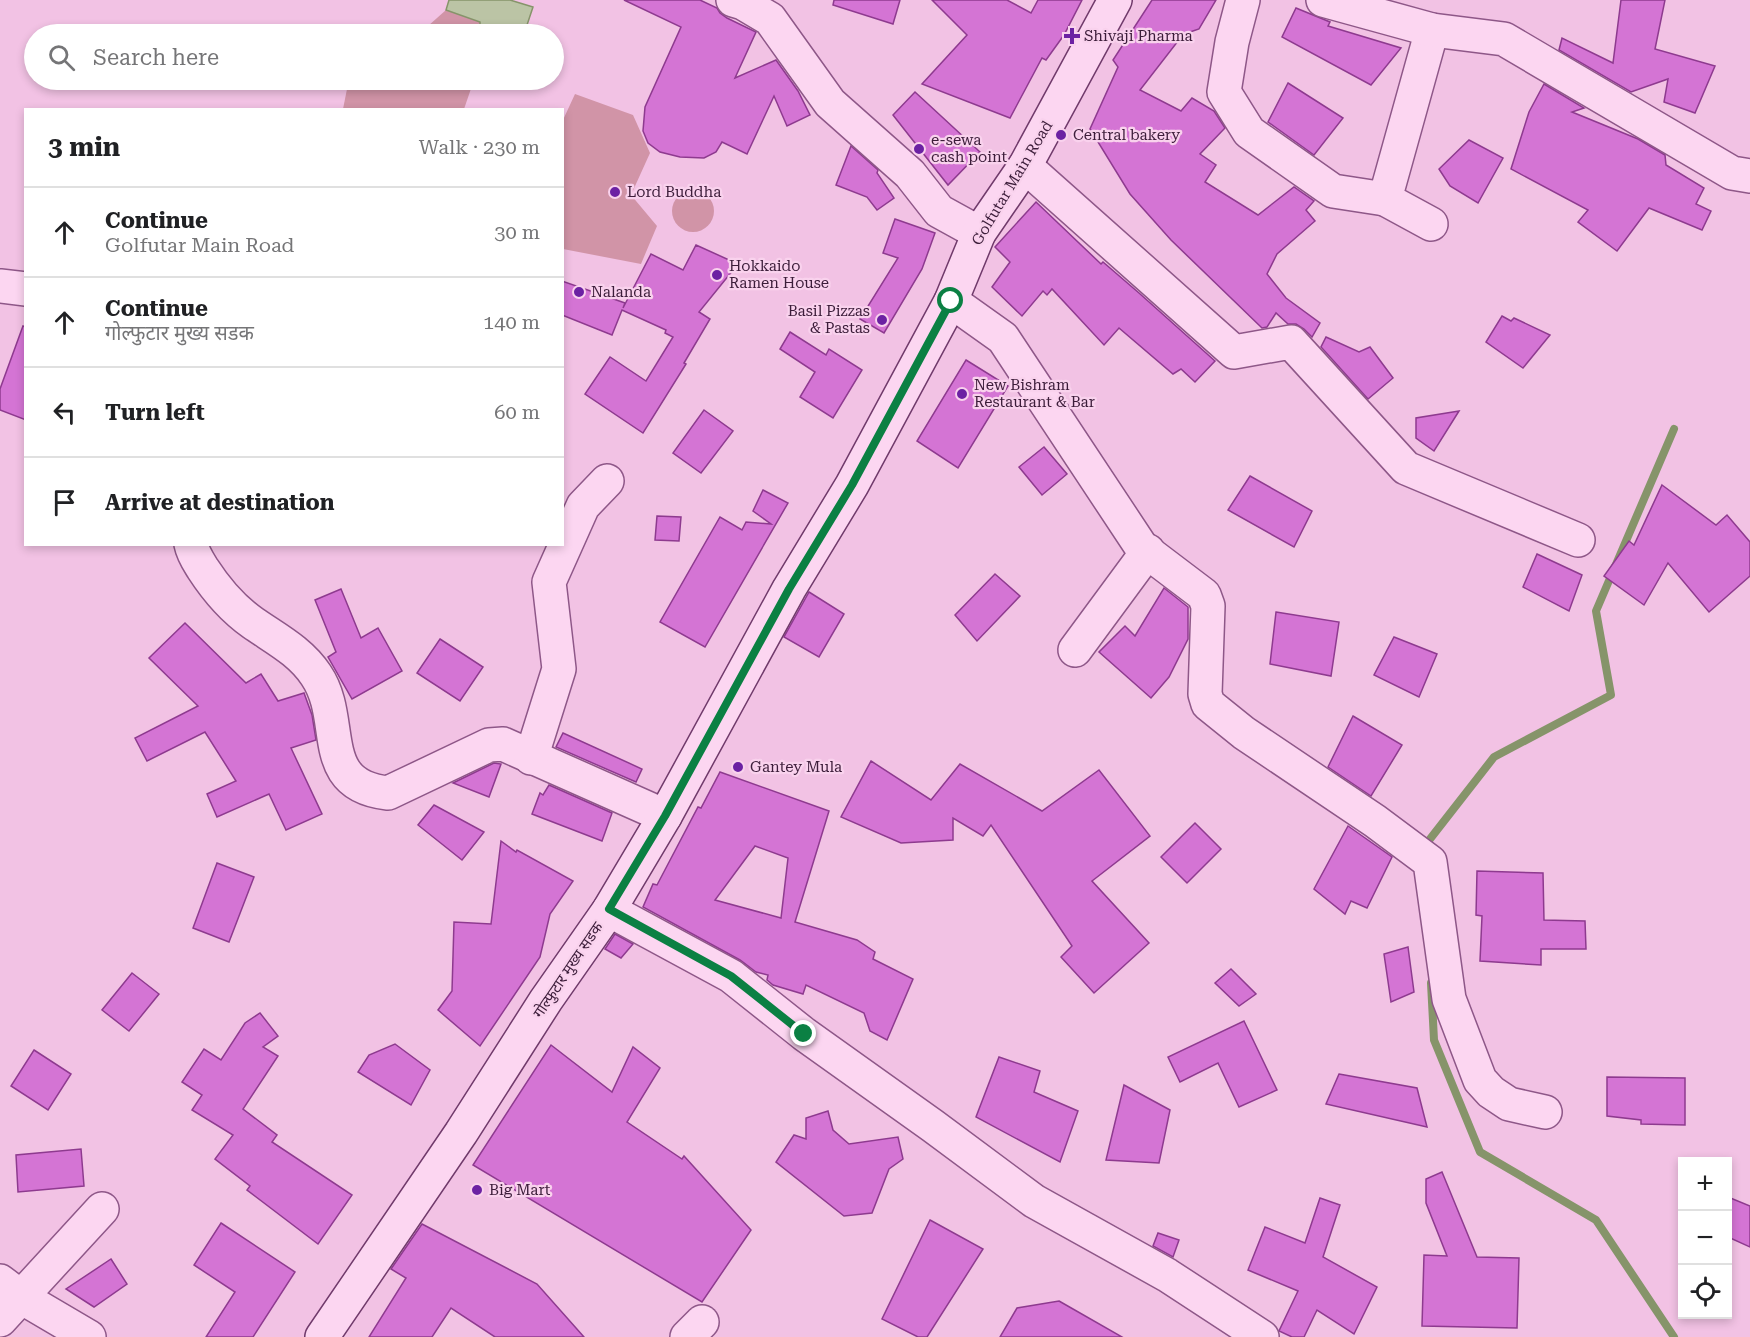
<!DOCTYPE html>
<html lang="en">
<head>
<meta charset="utf-8">
<style>
  body { margin:0; font-family:"Roboto Serif","Noto Sans Devanagari",serif; background:#f2f2f2; color:#202124 }
  .controls { position:absolute; right:18px; bottom:18px; display:grid; overflow:hidden; border-radius:0px; box-shadow:0 3px 9px #0003 }
  .controls button { width:54px; height:54px; display:grid; place-items:center; padding:0; border:0; border-bottom:2px solid #e0e0e0; background:#fff; color:#202124; font:30px sans-serif }
  .stop { position:absolute; width:18px; height:18px; margin:-14px; border:4px solid #0b8043; border-radius:50%; background:#fff }
  .stop.end { background:#0b8043; border-color:#fff; box-shadow:0 2px 6px #0008 }
  .list { margin:0; padding:0; list-style:none }
  h2 { display:flex; justify-content:space-between; align-items:center; height:78px; margin:0; padding:0 24px; font-size:26px }
  h2 small { font-size:20px; font-weight:400; color:#757577 }
  .list li { display:grid; grid-template-columns:39px 1fr auto; gap:18px; align-items:center; box-sizing:border-box; height:90px; padding:0 24px; border-top:2px solid #e0e0e0 }
  .list b { display:block; font-size:22px; white-space:nowrap }
  .list p { margin:0; font-size:20px; white-space:nowrap; color:#757577 }
  .list em { font-size:20px; font-style:normal; color:#757577 }
  .icon { flex:none; width:33px; height:33px; fill:none; stroke:currentColor; stroke-width:2; stroke-linecap:round; stroke-linejoin:round }
  .map { position:relative; flex:none; width:1750px; height:1337px; overflow:hidden }
  .search { position:absolute; background:#fff; box-shadow:0 3px 9px #0003; left:24px; top:24px; width:540px; height:66px; display:flex; align-items:center; gap:15px; box-sizing:border-box; padding:0 21px; border-radius:33px; color:#757577; font-size:22px }
  .panel { position:absolute; background:#fff; box-shadow:0 3px 9px #0003; left:24px; top:108px; width:540px; height:438px; border-radius:0px }
  .map>svg:first-child { display:block }
  .green { fill:#d194a7 }
  .water { fill:#bbc4a5; stroke:#86946a; stroke-width:1.5 }
  .lines { fill:none; stroke-linecap:round; stroke-linejoin:round }
  .stream { stroke:#86946a; stroke-width:8 }
  .building { fill:#d474d4; stroke:#8e3a8f; stroke-width:1.5; fill-rule:evenodd }
  .minor-casing { stroke:#8e5788; stroke-width:36 }
  .tertiary-casing { stroke:#8e5788; stroke-width:36 }
  .secondary-casing { stroke:#703a6b; stroke-width:36 }
  .minor { stroke:#fcd6f1; stroke-width:33 }
  .tertiary { stroke:#fcd6f1; stroke-width:33 }
  .secondary { stroke:#fcd6f1; stroke-width:33 }
  .route { stroke:#0b8043; stroke-width:8 }
  .poi-dot { fill:#6c21a3; stroke:#f9d2ed; stroke-width:2 }
  .labels { text-anchor:middle; dominant-baseline:central; stroke-width:4.5; stroke-linejoin:round; paint-order:stroke }
  .poi-label { font-size:15px; fill:#3c1d3a; stroke:#f9d2ed; text-anchor:start }
  .street-label { font-size:15px; fill:#3c1d3a; stroke:#f9d2ed }
</style>
</head>
<body>
<div class="map">
<svg width="1750" height="1337" viewBox="0 0 1750 1337">
  <rect width="100%" height="100%" fill="#f2c2e4"/>
  <g class="green">
    <polygon points="446,10 481,22 480,34 419,34"/>
    <polygon points="355,80 474,80 464,109 343,109 348,84"/>
    <polygon points="575,94 633,115 650,153 631,195 657,226 641,264 563,249 563,120"/>
    <circle cx="693" cy="211" r="21"/>
  </g>
  <polygon class="water" points="449,0 510,0 533,7 524,34 480,34 480,22 446,10"/>
  <g class="lines">
    <g class="stream">
      <polyline points="1423,848 1494,757 1611,695 1596,611 1674,429"/>
      <polyline points="1431,983 1434,1040 1480,1152 1596,1220 1674,1337"/>
    </g>
  </g>
  <g class="building">
    <polygon points="624,0 700,0 717,8 720,13 727,18 756,32 735,78 776,60 798,91 810,115 787,126 774,96 747,154 722,142 716,152 704,158 680,157 660,152 648,143 643,131 645,107 681,27"/>
    <polygon points="834,0 900,0 893,24 833,5"/>
    <polygon points="932,0 1007,0 1031,13 1038,0 1082,0 1064,35 1046,60 1042,58 1010,118 922,84 967,35"/>
    <polygon points="1152,0 1216,0 1199,29 1190,32 1178,41 1140,90 1181,111 1192,98 1214,111 1225,128 1200,154 1216,165 1205,182 1258,215 1294,187 1314,201 1306,210 1315,221 1277,254 1267,274 1286,298 1320,323 1312,337 1304,329 1296,324 1288,324 1276,313 1267,327 1262,328 1171,240 1130,194 1090,129 1118,67 1113,60"/>
    <polygon points="1621,0 1665,0 1655,49 1715,66 1695,113 1664,102 1668,79 1631,92 1559,50 1562,38 1613,63"/>
    <polygon points="1296,8 1330,22 1328,26 1401,48 1371,85 1282,37"/>
    <polygon points="1288,83 1343,118 1314,155 1268,122"/>
    <polygon points="1544,84 1584,108 1572,112 1638,139 1665,155 1666,165 1704,188 1696,204 1711,211 1702,230 1649,208 1617,251 1578,222 1588,210 1511,169 1529,112"/>
    <polygon points="915,92 980,152 948,185 893,115"/>
    <polygon points="1469,140 1503,158 1478,203 1450,186 1439,169"/>
    <polygon points="851,146 878,170 877,173 894,198 877,210 867,197 836,185"/>
    <polygon points="1036,202 1101,264 1103,262 1139,293 1215,361 1195,382 1181,369 1173,374 1119,328 1104,345 1052,289 1047,295 1043,291 1022,316 992,287 1010,262 995,247"/>
    <polygon points="895,219 935,233 922,269 884,333 860,319 898,258 883,253"/>
    <polygon points="696,245 738,264 699,312 710,319 684,363 686,364 643,433 585,394 610,357 646,381 673,337 665,333 666,330 622,310 612,335 562,315 562,281 625,303 623,308 651,254 683,270"/>
    <polygon points="1502,316 1511,321 1514,318 1550,335 1523,368 1486,342"/>
    <polygon points="23,326 26,327 26,420 0,410 0,389"/>
    <polygon points="790,332 826,355 829,349 862,370 833,418 800,397 815,372 780,349"/>
    <polygon points="1326,337 1359,352 1370,347 1393,378 1368,399 1321,347"/>
    <polygon points="966,360 1008,386 958,468 917,441"/>
    <polygon points="704,410 733,431 701,473 673,453"/>
    <polygon points="1459,411 1434,451 1416,438 1416,418"/>
    <polygon points="1044,447 1067,474 1042,495 1019,467"/>
    <polygon points="1250,476 1312,511 1294,547 1228,510"/>
    <polygon points="1662,485 1716,525 1727,515 1750,542 1750,576 1709,612 1668,563 1644,605 1604,576 1629,541 1634,545"/>
    <polygon points="763,490 788,503 705,647 660,622 720,517 742,530 746,522 771,524 753,511"/>
    <polygon points="657,516 681,517 679,541 655,540"/>
    <polygon points="1537,554 1582,575 1569,611 1523,587"/>
    <polygon points="995,574 1020,596 977,641 955,615"/>
    <polygon points="1164,588 1188,607 1188,639 1169,677 1151,698 1099,652 1125,626 1135,636"/>
    <polygon points="341,589 361,638 378,628 402,671 352,699 328,657 336,652 315,600"/>
    <polygon points="809,592 844,614 819,657 784,637"/>
    <polygon points="1276,612 1339,622 1331,676 1270,664"/>
    <polygon points="185,623 246,683 261,674 278,701 304,693 312,715 316,740 291,748 322,814 286,830 269,794 217,817 207,794 236,781 205,732 147,761 135,738 198,706 149,658"/>
    <polygon points="1394,637 1437,654 1419,697 1374,675"/>
    <polygon points="440,639 483,667 460,701 417,673"/>
    <polygon points="1353,716 1402,745 1371,796 1328,767"/>
    <polygon points="563,733 642,769 636,782 556,747"/>
    <polygon points="871,761 931,800 960,764 1042,811 1099,770 1150,836 1092,881 1149,943 1094,993 1061,957 1072,946 991,825 983,836 953,818 953,840 901,843 841,817"/>
    <polygon points="494,763 501,764 489,797 453,783"/>
    <path d="M720,772L829,811L795,922L857,940L875,952L873,959L913,979L887,1040L870,1031L864,1013L806,985L803,994L773,985L767,980L768,975L756,972L740,960L643,907L653,884L657,885L698,807L701,808ZM755,846L788,858L781,918L715,900Z"/>
    <polygon points="549,785 612,813 602,841 532,814 540,793 543,795"/>
    <polygon points="434,805 484,832 462,860 418,825"/>
    <polygon points="1195,823 1221,849 1187,883 1161,857"/>
    <polygon points="1348,826 1392,857 1367,908 1351,901 1345,914 1314,889"/>
    <polygon points="501,841 516,852 517,850 573,881 550,914 540,957 480,1046 438,1010 452,991 454,922 491,924"/>
    <polygon points="217,863 254,877 229,942 193,928"/>
    <polygon points="1477,871 1543,873 1544,920 1585,921 1586,949 1541,949 1541,965 1480,961 1482,916 1476,915"/>
    <polygon points="615,934 633,944 621,958 605,949"/>
    <polygon points="1408,947 1414,992 1391,1002 1384,954"/>
    <polygon points="1231,969 1256,994 1239,1006 1215,983"/>
    <polygon points="132,973 159,994 129,1031 102,1010"/>
    <polygon points="260,1013 278,1036 263,1047 278,1056 243,1109 277,1135 272,1142 352,1195 318,1244 247,1190 250,1186 215,1159 233,1135 192,1110 202,1095 182,1082 204,1049 221,1060 245,1023"/>
    <polygon points="1244,1021 1277,1090 1239,1107 1218,1063 1180,1082 1168,1057"/>
    <polygon points="395,1044 430,1070 411,1105 358,1072 369,1055"/>
    <polygon points="551,1045 612,1092 633,1047 660,1068 627,1122 682,1159 684,1156 751,1230 702,1302 473,1165"/>
    <polygon points="34,1050 71,1074 48,1110 11,1086"/>
    <polygon points="999,1057 1040,1071 1034,1092 1078,1111 1060,1162 976,1117"/>
    <polygon points="1339,1074 1417,1088 1427,1127 1326,1104"/>
    <polygon points="1607,1077 1685,1078 1685,1125 1641,1124 1641,1120 1607,1116"/>
    <polygon points="1124,1085 1170,1110 1159,1163 1106,1160"/>
    <polygon points="828,1111 833,1130 849,1144 898,1137 903,1159 889,1169 872,1213 844,1216 776,1162 794,1135 806,1139 806,1118"/>
    <polygon points="81,1149 84,1186 18,1192 16,1155"/>
    <polygon points="1442,1172 1477,1257 1519,1258 1517,1328 1422,1326 1424,1255 1447,1256 1426,1203 1426,1179"/>
    <polygon points="1728,1197 1750,1206 1750,1247 1728,1237"/>
    <polygon points="1320,1198 1340,1205 1323,1257 1377,1287 1354,1334 1317,1310 1304,1337 1292,1337 1279,1331 1298,1291 1248,1270 1265,1227 1305,1243"/>
    <polygon points="930,1220 983,1249 927,1337 918,1337 882,1319"/>
    <polygon points="221,1223 295,1272 253,1337 206,1337 235,1292 194,1265"/>
    <polygon points="422,1224 537,1284 584,1337 495,1337 451,1308 432,1337 369,1337 406,1278 391,1269"/>
    <polygon points="1158,1233 1179,1240 1173,1257 1153,1246"/>
    <polygon points="111,1259 127,1284 94,1307 66,1289"/>
    <polygon points="1059,1301 1122,1337 1000,1337 1017,1308"/>
  </g>
  <g class="lines">
    <g class="minor-casing">
      <g id="minor">
        <polyline points="733,0 743,3 770,19 830,103 910,174 939,211 979,233"/>
        <polyline points="1243,0 1232,42 1224,92 1249,132 1333,191 1385,199"/>
        <polyline points="1025,166 1234,352 1291,342 1406,468 1578,540"/>
        <polyline points="1431,224 1385,199 1432,30"/>
        <polyline points="0,286 26,289"/>
        <polyline points="951,301 1003,338 1142,548 1204,595 1208,606 1205,694 1208,704 1244,733 1375,821 1430,862 1449,999 1480,1080 1491,1092 1509,1104 1545,1112"/>
        <path d="M191,544C193,554 198,561 203,569C216,589 233,609 253,623C276,639 300,651 316,675C347,720 314,785 388,793L489,745L503,744L665,816"/>
        <polyline points="1075,650 1148,551"/>
        <polyline points="531,758 559,669 549,582 583,506 607,481"/>
        <polyline points="609,910 731,976 804,1034 933,1126 1034,1201 1167,1275 1262,1337"/>
        <polyline points="0,1281 21,1297 89,1337"/>
        <polyline points="0,1320 102,1209"/>
        <polyline points="687,1337 702,1322"/>
      </g>
    </g>
    <g class="tertiary-casing">
      <polyline id="tertiary" points="1323,0 1432,30 1504,39 1732,173 1750,176"/>
    </g>
    <g class="secondary-casing">
      <polyline id="secondary" points="322,1337 461,1133 546,1000 609,910 665,816 789,589 852,485 951,301 979,233 1025,166 1115,0"/>
    </g>
    <use href="#minor" class="minor"/>
    <use href="#tertiary" class="tertiary"/>
    <use href="#secondary" class="secondary"/>
  </g>
  <g class="lines">
    <polyline class="route" points="804,1034 731,976 609,909 665,816 789,589 852,485 951,301"/>
  </g>
  <g class="poi-dot">
    <path d="M1069 27h6v6h6v6h-6v6h-6v-6h-6v-6h6z"/>
    <circle cx="1061" cy="135" r="6"/>
    <circle cx="919" cy="149" r="6"/>
    <circle cx="615" cy="192" r="6"/>
    <circle cx="717" cy="275" r="6"/>
    <circle cx="579" cy="292" r="6"/>
    <circle cx="882" cy="320" r="6"/>
    <circle cx="962" cy="394" r="6"/>
    <circle cx="738" cy="767" r="6"/>
    <circle cx="477" cy="1190" r="6"/>
  </g>
  <g class="labels">
    <g class="poi-label">
      <text x="1084" y="36">Shivaji Pharma</text>
      <text x="1073" y="135">Central bakery</text>
      <text x="931" y="140">e-sewa<tspan x="931" dy="17">cash point</tspan></text>
      <text x="627" y="192">Lord Buddha</text>
      <text x="729" y="266">Hokkaido<tspan x="729" dy="17">Ramen House</tspan></text>
      <text x="591" y="292">Nalanda</text>
      <text x="870" y="311" text-anchor="end">Basil Pizzas<tspan x="870" dy="17">&amp; Pastas</tspan></text>
      <text x="974" y="385">New Bishram<tspan x="974" dy="17">Restaurant &amp; Bar</tspan></text>
      <text x="750" y="767">Gantey Mula</text>
      <text x="489" y="1190">Big Mart</text>
    </g>
    <g class="street-label">
      <text transform="translate(1012 183) rotate(-59)">Golfutar Main Road</text>
      <text transform="translate(568 970) rotate(-56)">गोल्फुटार मुख्य सडक</text>
    </g>
  </g>
</svg>
<div class="controls">
<button>+</button>
<button>−</button>
<button><svg class="icon" aria-label="locate" viewBox="0 0 24 24"><circle cx="12" cy="12" r="6"/><path d="M12 2v4M12 18v4M2 12h4M18 12h4"/></svg></button>
</div>
<div class="stop" style="left:951px;top:301px"></div>
<div class="stop end" style="left:804px;top:1034px"></div>
<div class="search"><svg class="icon" aria-label="search" viewBox="0 0 24 24"><circle cx="10" cy="10" r="6"/><path d="M15 15l6 6"/></svg>Search here</div>
<section class="panel">
<h2>3 min<small>Walk · 230 m</small></h2>
<ul class="list">
<li><svg class="icon" aria-label="ahead" viewBox="0 0 24 24"><path d="M12 20V5M6 11l6-6 6 6"/></svg><div><b>Continue</b><p>Golfutar Main Road</p></div><em>30 m</em></li>
<li><svg class="icon" aria-label="ahead" viewBox="0 0 24 24"><path d="M12 20V5M6 11l6-6 6 6"/></svg><div><b>Continue</b><p>गोल्फुटार मुख्य सडक</p></div><em>140 m</em></li>
<li><svg class="icon" aria-label="left" viewBox="0 0 24 24"><path d="M17 20v-9H6M10 6l-5 5 5 5"/></svg><div><b>Turn left</b></div><em>60 m</em></li>
<li><svg class="icon" aria-label="arrive" viewBox="0 0 24 24"><path d="M6 21V4h12l-3 4 3 4H6"/></svg><div><b>Arrive at destination</b></div></li>
</ul>
</section>
</div>
</body>
</html>
